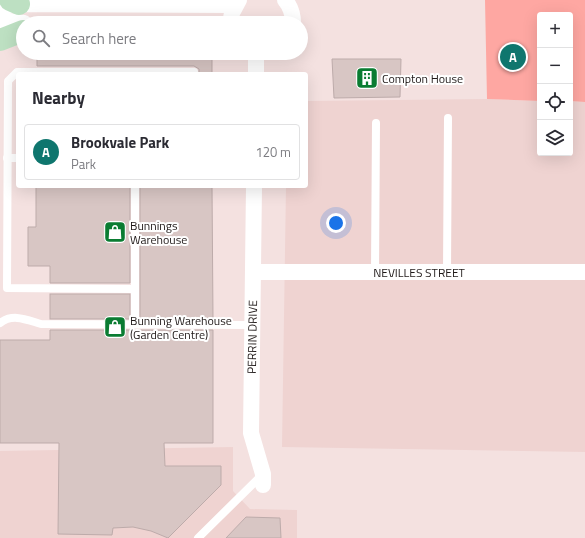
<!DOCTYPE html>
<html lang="en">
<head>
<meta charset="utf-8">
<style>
  body { margin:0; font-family:"Titillium Web",sans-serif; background:#f2f2f3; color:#2b2b33 }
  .controls { position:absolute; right:12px; top:12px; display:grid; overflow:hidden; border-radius:4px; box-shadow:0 4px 16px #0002 }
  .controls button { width:36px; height:36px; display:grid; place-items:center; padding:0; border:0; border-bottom:1px solid #e1e1e2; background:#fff; color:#2b2b33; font:20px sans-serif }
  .you { position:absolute; left:336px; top:223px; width:14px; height:14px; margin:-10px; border:3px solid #fff; border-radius:50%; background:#1a73e8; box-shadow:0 0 0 6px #1a73e833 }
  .badge { display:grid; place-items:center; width:26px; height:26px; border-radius:50%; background:#0f766e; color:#fff; font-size:13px; font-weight:700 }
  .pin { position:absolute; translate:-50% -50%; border:2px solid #fff; box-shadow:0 1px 4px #0006 }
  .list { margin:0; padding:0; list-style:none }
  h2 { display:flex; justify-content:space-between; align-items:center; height:52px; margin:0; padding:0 16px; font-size:17px }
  h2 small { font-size:13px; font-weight:400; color:#7c7c81 }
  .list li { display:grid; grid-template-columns:26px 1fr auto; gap:12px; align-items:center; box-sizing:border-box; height:56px; margin:0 8px 8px; padding:0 8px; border:1px solid #e1e1e2; border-radius:4px }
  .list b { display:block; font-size:15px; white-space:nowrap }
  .list p { margin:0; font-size:13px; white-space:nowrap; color:#7c7c81 }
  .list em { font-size:13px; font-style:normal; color:#7c7c81 }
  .icon { flex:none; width:22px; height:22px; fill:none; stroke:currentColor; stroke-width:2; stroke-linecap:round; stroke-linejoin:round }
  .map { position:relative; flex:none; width:585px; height:538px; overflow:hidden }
  .search { position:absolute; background:#fff; box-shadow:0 4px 16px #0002; left:16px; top:16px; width:292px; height:44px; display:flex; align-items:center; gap:10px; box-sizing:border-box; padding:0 14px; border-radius:22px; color:#7c7c81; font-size:15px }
  .panel { position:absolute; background:#fff; box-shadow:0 4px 16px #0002; left:16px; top:72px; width:292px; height:116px; border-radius:4px }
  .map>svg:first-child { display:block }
  .built { fill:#efd3d1 }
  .green { fill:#fea7a2 }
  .building { fill:#d8c6c4; stroke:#bdabaa }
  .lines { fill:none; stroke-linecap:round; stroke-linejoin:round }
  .service { stroke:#fff; stroke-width:8 }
  .minor { stroke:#fff; stroke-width:16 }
  .primary { stroke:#bde0c2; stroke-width:22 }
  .labels { text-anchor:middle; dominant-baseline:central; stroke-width:4; stroke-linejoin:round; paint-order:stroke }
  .poi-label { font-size:12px; fill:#1f1918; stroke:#fff; text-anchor:start }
  .street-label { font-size:12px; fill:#1f1918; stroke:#fff }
</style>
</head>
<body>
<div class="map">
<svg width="585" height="538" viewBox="0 0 585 538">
  <rect width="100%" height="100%" fill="#f4e1e0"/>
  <g class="built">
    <polygon points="487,99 540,101 540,153 570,153 570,101 585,102 585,452 282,447 286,186 306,186 306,101"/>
    <polygon points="233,447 233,491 250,509 297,510 297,538 0,538 0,451"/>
  </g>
  <polygon class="green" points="485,0 585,0 585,102 570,101 570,15 540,15 540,101 487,99"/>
  <g class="building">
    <polygon points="37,58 212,58 212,74 199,74 199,69 194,66 37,66"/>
    <polygon points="332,59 401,59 400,97 334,98"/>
    <polygon points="36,186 130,186 130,283 50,283 50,266 28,266 28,227 36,227"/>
    <polygon points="140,186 212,186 213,319 140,319"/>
    <rect x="50" y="294" width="80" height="25"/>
    <polygon points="50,330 213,330 213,443 164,443 165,466 221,466 221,485 168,538 151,531 133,527 113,528 112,535 58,534 59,443 0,443 0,340 50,340"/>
    <polygon points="246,517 280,518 281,538 226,538"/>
  </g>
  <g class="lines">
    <g class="service">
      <polyline points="7,158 18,158"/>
      <polyline points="375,272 376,123"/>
      <polyline points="447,272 448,118"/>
      <polyline points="135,289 7,288 8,81 17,72 194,72"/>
      <path d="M0,323C13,313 27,320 41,324L252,325"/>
      <polyline points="135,324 135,186"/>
      <polyline points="198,538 263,474"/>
    </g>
    <g class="minor">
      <path d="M285,0C291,7 293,14 293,23"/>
      <polyline points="0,7 19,4 235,5"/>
      <polyline points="0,20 24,23"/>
      <polyline points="230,23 232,13 239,0"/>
      <polyline points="256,74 256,53"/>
      <polyline points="254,186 251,433 263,474 263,485"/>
      <polyline points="253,272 585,272"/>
    </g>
    <g class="primary">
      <polyline points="10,0 19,4"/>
      <polyline points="0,40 23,31"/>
    </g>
  </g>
  <defs>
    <g id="building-square" transform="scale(1.15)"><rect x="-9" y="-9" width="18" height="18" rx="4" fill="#0a7c32" stroke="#fff"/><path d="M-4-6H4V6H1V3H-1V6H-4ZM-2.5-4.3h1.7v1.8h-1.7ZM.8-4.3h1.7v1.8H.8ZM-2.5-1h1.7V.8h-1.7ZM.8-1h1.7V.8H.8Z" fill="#fff"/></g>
    <g id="shop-square" transform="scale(1.15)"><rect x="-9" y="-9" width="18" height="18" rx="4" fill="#0a7c32" stroke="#fff"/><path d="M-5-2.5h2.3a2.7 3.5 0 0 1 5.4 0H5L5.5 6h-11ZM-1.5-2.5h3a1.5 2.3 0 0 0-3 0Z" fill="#fff"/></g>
  </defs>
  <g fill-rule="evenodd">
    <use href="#building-square" x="367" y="78"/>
    <use href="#shop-square" x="115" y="232"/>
    <use href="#shop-square" x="115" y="327"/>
  </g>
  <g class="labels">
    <g class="poi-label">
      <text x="382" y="78">Compton House</text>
      <text x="130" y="225">Bunnings<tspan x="130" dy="14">Warehouse</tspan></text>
      <text x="130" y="320">Bunning Warehouse<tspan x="130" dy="14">(Garden Centre)</tspan></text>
    </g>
    <g class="street-label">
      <text x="419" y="272">NEVILLES STREET</text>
      <text transform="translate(252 337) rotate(-89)">PERRIN DRIVE</text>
    </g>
  </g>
</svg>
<div class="controls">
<button>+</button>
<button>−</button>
<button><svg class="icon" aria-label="locate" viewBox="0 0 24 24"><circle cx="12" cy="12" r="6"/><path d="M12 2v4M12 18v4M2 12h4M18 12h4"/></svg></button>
<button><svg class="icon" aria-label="layers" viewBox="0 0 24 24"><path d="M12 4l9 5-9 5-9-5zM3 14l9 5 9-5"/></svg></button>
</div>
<div class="you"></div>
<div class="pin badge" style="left:513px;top:57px">A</div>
<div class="search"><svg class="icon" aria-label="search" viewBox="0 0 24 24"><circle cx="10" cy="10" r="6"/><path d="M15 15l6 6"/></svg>Search here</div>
<section class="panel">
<h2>Nearby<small></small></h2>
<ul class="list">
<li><span class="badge">A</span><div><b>Brookvale Park</b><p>Park</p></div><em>120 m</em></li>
</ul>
</section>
</div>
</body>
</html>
